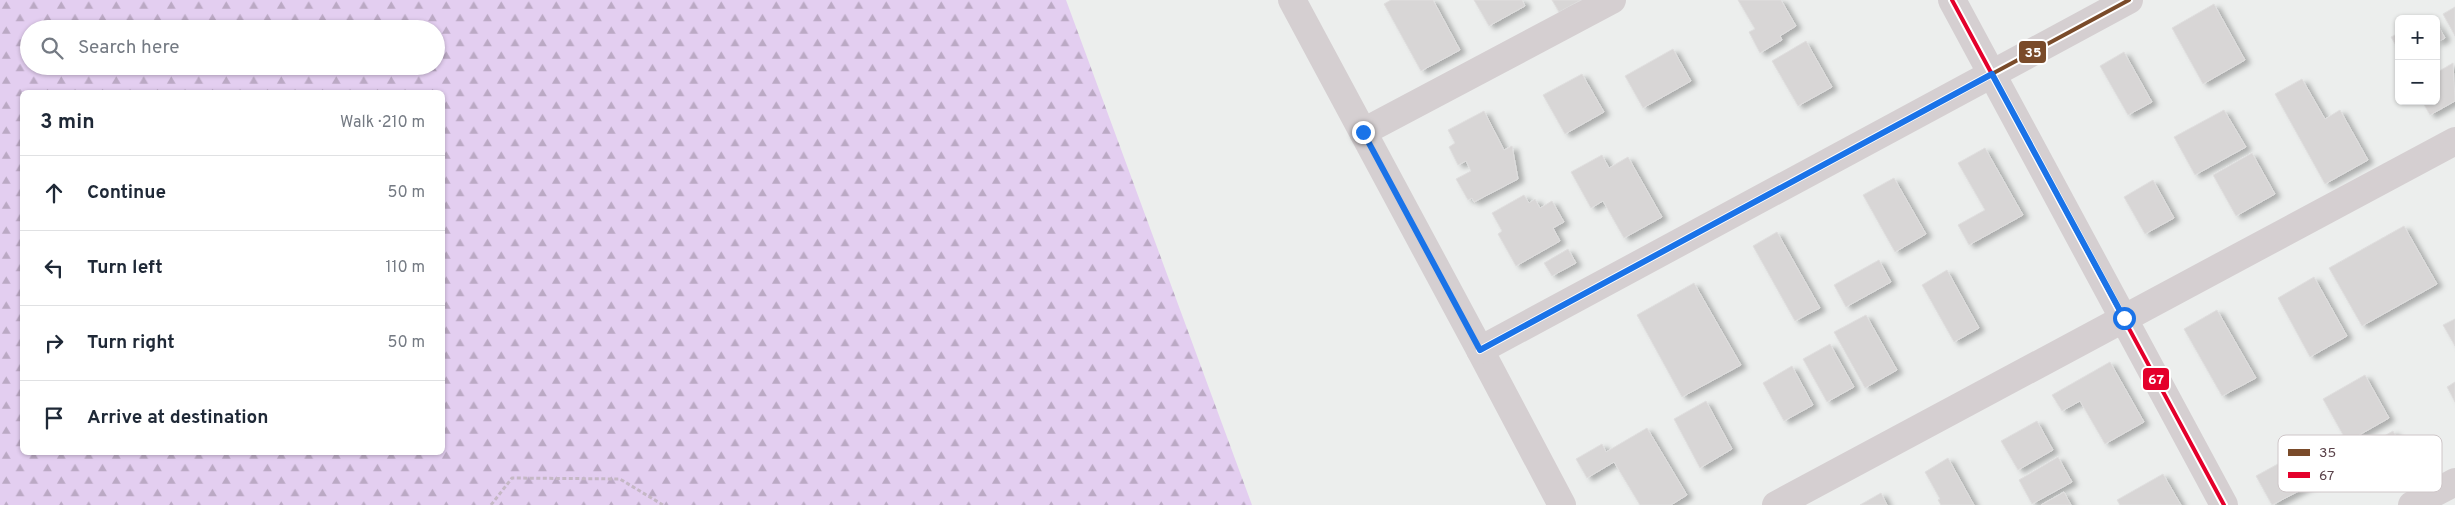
<!DOCTYPE html>
<html lang="en">
<head>
<meta charset="utf-8">
<style>
  body { margin:0; font-family:Overpass,sans-serif; background:#f2f2f3; color:#1f2937 }
  .controls { position:absolute; right:15px; top:15px; display:grid; overflow:hidden; border-radius:8px; box-shadow:0 1px 4px #0004 }
  .controls button { width:45px; height:45px; display:grid; place-items:center; padding:0; border:0; border-bottom:1px solid #e0e1e3; background:#fff; color:#1f2937; font:25px sans-serif }
  .stop { position:absolute; width:15px; height:15px; margin:-11px; border:4px solid #1a73e8; border-radius:50%; background:#fff }
  .stop.end { background:#1a73e8; border-color:#fff; box-shadow:0 1px 5px #0008 }
  .list { margin:0; padding:0; list-style:none }
  h2 { display:flex; justify-content:space-between; align-items:center; height:65px; margin:0; padding:0 20px; font-size:21px }
  h2 small { font-size:16px; font-weight:400; color:#747a83 }
  .list li { display:grid; grid-template-columns:32px 1fr auto; gap:15px; align-items:center; box-sizing:border-box; height:75px; padding:0 20px; border-top:1px solid #e0e1e3 }
  .list b { display:block; font-size:19px; white-space:nowrap }
  .list em { font-size:16px; font-style:normal; color:#747a83 }
  .icon { flex:none; width:28px; height:28px; fill:none; stroke:currentColor; stroke-width:2; stroke-linecap:round; stroke-linejoin:round }
  .map { position:relative; flex:none; width:2455px; height:505px; overflow:hidden }
  .search { position:absolute; background:#fff; box-shadow:0 1px 4px #0004; left:20px; top:20px; width:425px; height:55px; display:flex; align-items:center; gap:12px; box-sizing:border-box; padding:0 18px; border-radius:28px; color:#747a83; font-size:19px }
  .panel { position:absolute; background:#fff; box-shadow:0 1px 4px #0004; left:20px; top:90px; width:425px; height:365px; border-radius:8px }
  .map>svg:first-child { display:block }
  .forest { fill:url(#forest-firs); fill-rule:evenodd }
  .building { fill:#d8d6d6; stroke:#dfdede; filter:url(#shadow) }
  .lines { fill:none; stroke-linecap:round; stroke-linejoin:round }
  .path { stroke:#c5b8c5; stroke-width:3; stroke-dasharray:4 2.5; stroke-linecap:butt }
  .minor { stroke:#d5cfd1; stroke-width:28 }
  .tertiary { stroke:#d5cfd1; stroke-width:28 }
  .bus-1-casing { stroke:#fff; stroke-width:8 }
  .bus-2-casing { stroke:#fff; stroke-width:8 }
  .bus-1 { stroke:#7a4b2a; stroke-width:4 }
  .bus-2 { stroke:#e4002b; stroke-width:4 }
  .route { stroke:#1a73e8; stroke-width:6 }
  .key { fill:#fff; stroke:#cec6c8; stroke-width:1 }
  .key-label { font-size:14px; fill:#5a4249 }
  .line-badge { stroke:#fff; stroke-width:2 }
  .badge-label { font-size:14px; text-anchor:middle; font-weight:bold; fill:#fff }
</style>
</head>
<body>
<div class="map">
<svg width="2455" height="505" viewBox="0 0 2455 505">
  <defs>
    <pattern id="forest-firs" width="22" height="20" patternUnits="userSpaceOnUse" patternTransform="scale(1.25)"><rect width="22" height="20" fill="#e3cef0"/><path d="M5 1l3.5 6h-7zM16 11l3.5 6h-7z" fill="#bba9c4"/></pattern>
    <filter id="shadow"><feDropShadow dx="5.5" dy="3" stdDeviation="2.5" flood-color="#0004"/></filter>
  </defs>
  <rect width="100%" height="100%" fill="#eceeed"/>
  <path class="forest" d="M0,0H1066L1252,505H0ZM29,29H436V66H29ZM22,92H442V452H22Z"/>
  <g class="building">
    <polygon points="1391,0 1433,0 1460,50 1421,71 1384,4"/>
    <polygon points="1474,0 1522,0 1525,6 1489,26"/>
    <polygon points="1552,0 1581,0 1559,12"/>
    <polygon points="1738,0 1781,0 1796,26 1780,36 1782,40 1760,53 1749,32 1755,29"/>
    <polygon points="2214,4 2245,60 2203,84 2172,28"/>
    <polygon points="2455,7 2455,36 2443,14"/>
    <polygon points="2436,22 2445,38 2436,43"/>
    <polygon points="2399,33 2399,51 2391,37"/>
    <polygon points="1806,41 1832,87 1798,106 1772,61"/>
    <polygon points="1673,49 1691,81 1643,108 1625,76"/>
    <polygon points="2124,52 2152,102 2128,115 2100,66"/>
    <polygon points="2453,63 2455,101 2430,115 2422,101 2436,101 2436,73"/>
    <polygon points="1582,74 1604,112 1565,134 1543,95"/>
    <polygon points="2302,79 2325,119 2340,110 2368,160 2325,184 2275,94"/>
    <polygon points="2224,110 2246,147 2195,175 2174,137"/>
    <polygon points="1484,111 1504,150 1512,146 1518,179 1474,202 1472,198 1468,200 1456,179 1471,171 1466,161 1458,165 1449,147 1455,143 1448,130"/>
    <polygon points="1985,148 2023,215 1969,245 1958,225 1985,210 1958,163"/>
    <polygon points="2252,153 2275,194 2236,216 2213,175"/>
    <polygon points="1602,155 1609,168 1628,157 1662,217 1624,238 1603,201 1591,208 1571,172"/>
    <polygon points="1894,178 1926,234 1895,252 1863,195"/>
    <polygon points="2153,180 2174,218 2145,234 2124,197"/>
    <polygon points="1524,195 1529,203 1535,199 1540,208 1552,201 1564,222 1553,228 1560,241 1516,266 1498,234 1502,231 1492,213"/>
    <polygon points="2404,226 2437,284 2362,326 2329,268"/>
    <polygon points="1777,232 1820,308 1795,321 1753,246"/>
    <polygon points="1568,249 1576,263 1552,276 1544,263"/>
    <polygon points="1879,260 1891,282 1846,307 1834,285"/>
    <polygon points="1947,270 1979,328 1954,342 1922,285"/>
    <polygon points="2314,277 2347,336 2310,357 2278,298"/>
    <polygon points="1694,283 1741,365 1682,397 1637,315"/>
    <polygon points="2217,310 2256,378 2222,396 2184,329"/>
    <polygon points="1866,315 1897,370 1865,388 1834,332"/>
    <polygon points="2455,319 2455,346 2443,325"/>
    <polygon points="1830,344 1854,387 1827,402 1803,359"/>
    <polygon points="2110,362 2144,422 2105,444 2080,401 2062,411 2052,395"/>
    <polygon points="1792,366 1813,405 1784,421 1763,383"/>
    <polygon points="2365,375 2389,418 2347,442 2323,399"/>
    <polygon points="2455,382 2455,402 2447,387"/>
    <polygon points="1706,401 1732,449 1700,468 1674,419"/>
    <polygon points="2037,421 2053,450 2018,470 2001,441"/>
    <polygon points="1647,428 1687,495 1671,505 1640,505 1614,462 1587,478 1576,459 1602,444 1606,452"/>
    <polygon points="2393,431 2410,461 2373,482 2356,452"/>
    <polygon points="2298,453 2314,483 2272,505 2256,476"/>
    <polygon points="2058,457 2072,482 2032,504 2019,480"/>
    <polygon points="1948,458 1974,505 1941,505 1938,500 1940,499 1925,472"/>
    <polygon points="2163,474 2181,505 2120,505 2117,500"/>
    <polygon points="2064,492 2071,505 2041,505"/>
    <polygon points="1881,493 1887,505 1860,505"/>
  </g>
  <g class="lines">
    <polyline class="path" points="491,505 512,478 620,479 663,505"/>
    <g class="minor">
      <polyline points="1952,0 2224,505"/>
      <polyline points="1363,132 1612,0"/>
      <polyline points="1480,350 1562,505"/>
      <polyline points="1776,505 2455,141"/>
      <polyline points="2412,505 2455,482"/>
    </g>
    <polyline class="tertiary" points="1292,0 1480,350 2129,0"/>
    <g class="bus-1-casing">
      <polyline id="bus-1" points="1480,350 2129,0"/>
    </g>
    <g class="bus-2-casing">
      <polyline id="bus-2" points="1952,0 2224,505"/>
    </g>
    <use href="#bus-1" class="bus-1"/>
    <use href="#bus-2" class="bus-2"/>
  </g>
  <g class="lines">
    <polyline class="route" points="1363,132 1480,350 1992,74 2124,318"/>
  </g>
  <rect x="2278" y="435" width="164" height="57" rx="8" class="key"/>
  <rect x="2288" y="449" width="22" height="7" fill="#7a4b2a"/>
  <rect x="2288" y="472" width="22" height="6" fill="#e4002b"/>
  <g class="key-label">
    <text x="2319" y="457">35</text>
    <text x="2319" y="480">67</text>
  </g>
  <g class="line-badge">
    <rect x="2018" y="40" width="29" height="24" rx="5" fill="#7a4b2a"/>
    <rect x="2142" y="367" width="28" height="24" rx="5" fill="#e4002b"/>
  </g>
  <g class="badge-label">
    <text x="2033" y="57">35</text>
    <text x="2156" y="384">67</text>
  </g>
</svg>
<div class="controls">
<button>+</button>
<button>−</button>
</div>
<div class="stop" style="left:2124px;top:318px"></div>
<div class="stop end" style="left:1363px;top:132px"></div>
<div class="search"><svg class="icon" aria-label="search" viewBox="0 0 24 24"><circle cx="10" cy="10" r="6"/><path d="M15 15l6 6"/></svg>Search here</div>
<section class="panel">
<h2>3 min<small>Walk · 210 m</small></h2>
<ul class="list">
<li><svg class="icon" aria-label="ahead" viewBox="0 0 24 24"><path d="M12 20V5M6 11l6-6 6 6"/></svg><div><b>Continue</b></div><em>50 m</em></li>
<li><svg class="icon" aria-label="left" viewBox="0 0 24 24"><path d="M17 20v-9H6M10 6l-5 5 5 5"/></svg><div><b>Turn left</b></div><em>110 m</em></li>
<li><svg class="icon" aria-label="right" viewBox="0 0 24 24"><path d="M7 20v-9h11M14 6l5 5-5 5"/></svg><div><b>Turn right</b></div><em>50 m</em></li>
<li><svg class="icon" aria-label="arrive" viewBox="0 0 24 24"><path d="M6 21V4h12l-3 4 3 4H6"/></svg><div><b>Arrive at destination</b></div></li>
</ul>
</section>
</div>
</body>
</html>
